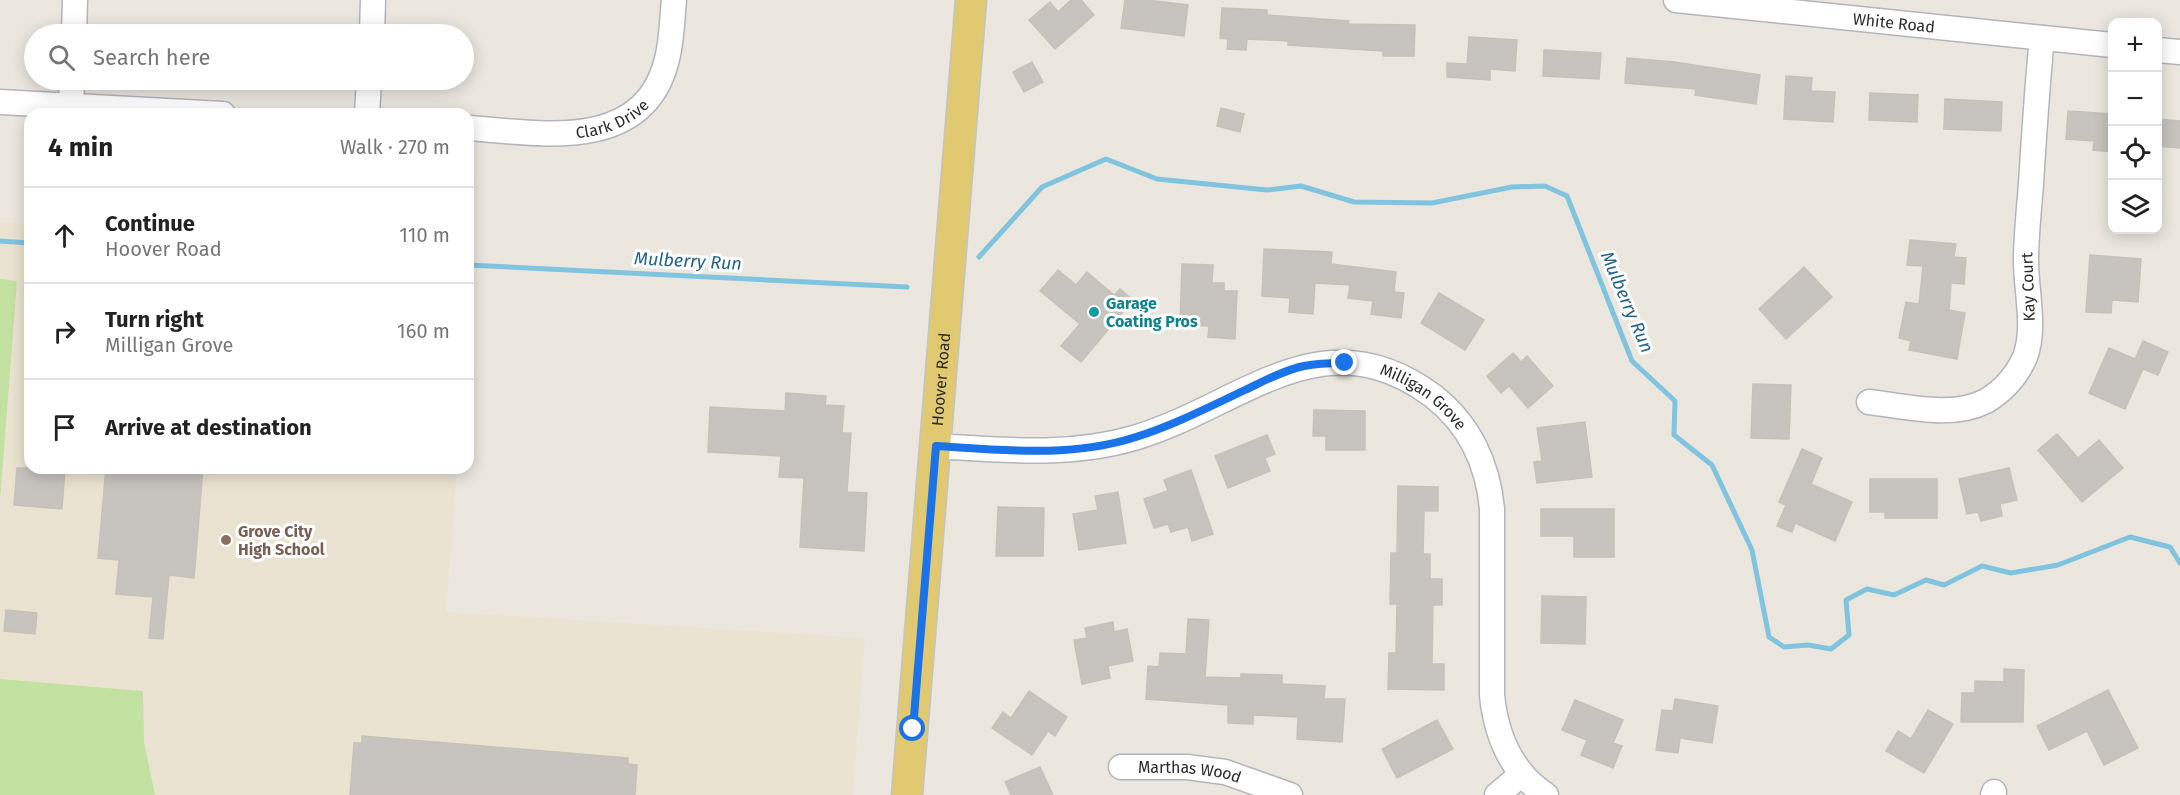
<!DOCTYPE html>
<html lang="en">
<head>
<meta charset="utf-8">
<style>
  body { margin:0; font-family:"Fira Sans",sans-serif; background:#f6f6f6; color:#222 }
  .controls { position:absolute; right:18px; top:18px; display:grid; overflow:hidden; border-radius:12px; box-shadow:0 3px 15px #0003 }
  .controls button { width:54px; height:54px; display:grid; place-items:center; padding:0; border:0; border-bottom:2px solid #e0e0e0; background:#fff; color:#222; font:30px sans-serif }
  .stop { position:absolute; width:18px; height:18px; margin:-14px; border:4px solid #1a73e8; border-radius:50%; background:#fff }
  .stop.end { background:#1a73e8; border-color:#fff; box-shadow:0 2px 6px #0008 }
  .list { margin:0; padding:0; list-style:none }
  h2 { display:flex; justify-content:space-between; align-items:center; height:78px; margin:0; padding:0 24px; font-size:26px }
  h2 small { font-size:20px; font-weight:400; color:#767676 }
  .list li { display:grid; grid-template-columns:39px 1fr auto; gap:18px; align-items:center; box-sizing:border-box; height:96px; padding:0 24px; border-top:2px solid #e0e0e0 }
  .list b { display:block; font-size:22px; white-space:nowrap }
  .list p { margin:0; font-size:20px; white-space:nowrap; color:#767676 }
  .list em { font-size:20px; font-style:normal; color:#767676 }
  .icon { flex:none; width:33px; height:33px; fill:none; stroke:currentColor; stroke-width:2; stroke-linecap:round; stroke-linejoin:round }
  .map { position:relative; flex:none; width:2180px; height:795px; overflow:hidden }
  .search { position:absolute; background:#fff; box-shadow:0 3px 15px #0003; left:24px; top:24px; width:450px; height:66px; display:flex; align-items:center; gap:15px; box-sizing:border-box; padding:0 21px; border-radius:33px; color:#767676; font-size:22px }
  .panel { position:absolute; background:#fff; box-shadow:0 3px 15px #0003; left:24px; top:108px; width:450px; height:366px; border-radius:18px }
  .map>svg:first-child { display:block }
  .education { fill:#ebe3d1 }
  .pitch { fill:#c3e1a0 }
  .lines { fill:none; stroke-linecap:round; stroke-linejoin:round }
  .stream { stroke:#80c4e0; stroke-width:5 }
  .building { fill:#c7c3be; stroke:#c7c2b9; stroke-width:1.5 }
  .minor-casing { stroke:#b3b5bd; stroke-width:27 }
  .major-casing { stroke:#c4c4c4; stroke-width:33 }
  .minor { stroke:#fff; stroke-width:24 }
  .major { stroke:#e0c970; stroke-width:30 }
  .route { stroke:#1a73e8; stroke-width:8 }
  .culture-dot { fill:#0f9aa8; stroke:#fff; stroke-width:2 }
  .education-dot { fill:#8d6e63; stroke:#fff; stroke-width:2 }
  .labels { text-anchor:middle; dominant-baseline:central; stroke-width:6; stroke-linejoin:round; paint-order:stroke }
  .street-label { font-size:16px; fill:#2b2b2b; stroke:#fff }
  .culture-label { font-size:16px; font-weight:bold; fill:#0d838f; stroke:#fff; text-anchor:start }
  .education-label { font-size:16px; font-weight:bold; fill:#785e54; stroke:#fff; text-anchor:start }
  .water-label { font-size:18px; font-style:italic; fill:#1e638d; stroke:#fff }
</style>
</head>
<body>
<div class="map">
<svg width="2180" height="795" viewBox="0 0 2180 795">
  <rect width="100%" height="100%" fill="#ebe7df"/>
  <g class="education">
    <polygon points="0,222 30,225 30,468 457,468 446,612 865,638 853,795 0,795"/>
    <polygon points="468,262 474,263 468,337"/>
  </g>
  <g class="pitch">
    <polygon points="0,279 17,281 0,500"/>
    <polygon points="0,679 143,691 144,742 155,795 0,795"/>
  </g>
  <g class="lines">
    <g class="stream">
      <polyline points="0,241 30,243"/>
      <polyline points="979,257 1042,187 1106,159 1157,179 1267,190 1301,186 1354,202 1432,203 1512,187 1545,186 1567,196 1632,361 1675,401 1674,435 1712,465 1752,550 1769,637 1784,647 1808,645 1831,649 1849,635 1846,600 1867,589 1894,595 1926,580 1944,585 1982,566 2011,573 2058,565 2130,537 2170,547 2180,563"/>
      <polyline points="468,265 907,287"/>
    </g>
  </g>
  <g class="building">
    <polygon points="1071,0 1081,0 1094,15 1055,49 1029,20 1050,2 1058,12"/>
    <polygon points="1125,0 1148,0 1188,5 1184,36 1121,28"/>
    <polygon points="1222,8 1267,10 1267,15 1349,21 1348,24 1415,25 1414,56 1383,56 1383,51 1288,45 1288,41 1247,39 1246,50 1227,49 1228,39 1220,38"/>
    <polygon points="1469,37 1517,40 1515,71 1490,69 1490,80 1447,77 1447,63 1467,64"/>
    <polygon points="1544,50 1601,53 1599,79 1543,76"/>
    <polygon points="1627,58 1674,62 1760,75 1756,104 1695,95 1696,89 1625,83"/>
    <polygon points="1032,62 1043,82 1024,92 1013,72"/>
    <polygon points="1786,76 1812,78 1811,91 1835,92 1833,122 1784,119"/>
    <polygon points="1870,93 1918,95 1917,122 1869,120"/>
    <polygon points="1945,99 2002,102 2001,131 1944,129"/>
    <polygon points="1221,108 1244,114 1240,132 1217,126"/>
    <polygon points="2068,111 2112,114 2112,152 2093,150 2094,141 2066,139"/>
    <polygon points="2157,119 2180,121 2180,148 2157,146"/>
    <polygon points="1910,240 1956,244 1954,257 1966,258 1964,284 1951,283 1949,310 1965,313 1957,359 1909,350 1911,341 1899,338 1906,302 1919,304 1923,266 1907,265"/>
    <polygon points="1264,249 1332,252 1331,264 1396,272 1394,292 1404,293 1401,318 1371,314 1373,301 1348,298 1350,285 1315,283 1313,314 1289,312 1290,298 1262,296"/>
    <polygon points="2090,255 2141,259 2138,302 2112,300 2111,313 2086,312"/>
    <polygon points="1182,264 1213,265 1212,283 1224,283 1224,291 1237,291 1235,339 1208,337 1209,326 1180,325"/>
    <polygon points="1804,267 1832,297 1786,339 1759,309"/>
    <polygon points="1058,270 1076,285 1087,272 1114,295 1120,289 1133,300 1081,362 1061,346 1080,324 1040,291"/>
    <polygon points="1439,293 1484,320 1465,350 1421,323"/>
    <polygon points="2143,341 2168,352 2158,375 2143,369 2125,409 2089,393 2109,348 2135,359"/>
    <polygon points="1513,353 1521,362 1527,356 1553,386 1528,408 1509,386 1501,393 1487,376"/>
    <polygon points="1753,384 1791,385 1789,439 1751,438"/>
    <polygon points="786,393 826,396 825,405 844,406 842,433 851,433 847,492 867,493 864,551 800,547 804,478 779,477 781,456 708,452 710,407 785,411"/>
    <polygon points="1314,410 1365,411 1365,450 1326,450 1326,436 1313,436"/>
    <polygon points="1585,422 1592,477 1537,483 1534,462 1542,461 1537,428"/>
    <polygon points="2057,434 2078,458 2099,440 2123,468 2082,502 2038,450"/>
    <polygon points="1267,435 1275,454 1265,458 1270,471 1228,488 1215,456"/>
    <polygon points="1802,449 1822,458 1811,484 1852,502 1835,541 1795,523 1792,532 1777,526 1786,505 1779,502"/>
    <polygon points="17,468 65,468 62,509 14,505"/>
    <polygon points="106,468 203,468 194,578 169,575 163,639 149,638 153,597 116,594 119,560 98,558"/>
    <polygon points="2009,468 2017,500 2000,504 2002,516 1981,521 1978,512 1967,514 1959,479"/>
    <polygon points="1191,470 1213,534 1192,541 1188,527 1171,532 1168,524 1154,528 1144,499 1168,491 1164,480"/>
    <polygon points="1870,479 1937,479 1937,518 1885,518 1885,512 1870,512"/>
    <polygon points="1398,486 1438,487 1438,511 1424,511 1423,554 1430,554 1430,579 1442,579 1442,605 1433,605 1432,664 1444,664 1444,690 1388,689 1389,653 1396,653 1397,604 1390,604 1391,553 1397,553"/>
    <polygon points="1118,492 1126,543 1079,550 1073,514 1098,510 1095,496"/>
    <polygon points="998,507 1044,508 1043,556 996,556"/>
    <polygon points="1541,509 1614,509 1614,557 1574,557 1574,536 1541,536"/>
    <polygon points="1542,596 1586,597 1585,644 1541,643"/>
    <polygon points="6,610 37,613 35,634 4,631"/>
    <polygon points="1188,619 1209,620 1205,677 1241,678 1241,674 1282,675 1282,684 1325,686 1324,699 1345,699 1342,742 1297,739 1298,717 1253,715 1253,724 1228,723 1228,705 1146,699 1148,666 1159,667 1160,653 1186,654"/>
    <polygon points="1113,622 1114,632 1127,629 1133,661 1108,666 1110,678 1082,684 1074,640 1087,638 1085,628"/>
    <polygon points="2004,669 2024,670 2023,722 1961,722 1962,693 1975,693 1975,681 2004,682"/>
    <polygon points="2108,690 2138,748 2104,765 2087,731 2049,750 2037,726"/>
    <polygon points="1029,691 1067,717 1055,736 1048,731 1032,755 992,728 1003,712 1011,718"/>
    <polygon points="1675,699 1718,706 1712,743 1680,738 1678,753 1656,750 1662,710 1673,711"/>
    <polygon points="1575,700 1623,720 1613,743 1622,746 1613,768 1581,755 1587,740 1562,730"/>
    <polygon points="1928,710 1953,724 1924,773 1886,751 1898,731 1911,739"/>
    <polygon points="1437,720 1453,749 1397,778 1382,749"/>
    <polygon points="362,736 628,758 628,764 637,765 635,795 350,795 354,743 362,743"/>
    <polygon points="1040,767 1053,795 1011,795 1005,782"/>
  </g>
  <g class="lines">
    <g class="minor-casing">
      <g id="minor">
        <path id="s1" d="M1676,0L2112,45"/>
        <polyline points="74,34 75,0"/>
        <polyline points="372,34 373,0"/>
        <polyline points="2158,50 2180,52"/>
        <polyline points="0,102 223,114"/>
        <polyline points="71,106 72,80"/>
        <polyline points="367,114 369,80"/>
        <path id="s2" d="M468,128C540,133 644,154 667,59C672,40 672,19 674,0"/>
        <path d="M1869,402C1905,406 1952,419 1986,401C2003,391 2017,375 2025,357C2036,328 2026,292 2026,261C2026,236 2029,210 2031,184C2034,135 2037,87 2042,38"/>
        <path id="s3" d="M935,446C1002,450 1069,457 1134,438C1240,407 1322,313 1433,396C1469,424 1488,464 1492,509V695C1496,735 1511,772 1546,795"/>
        <path id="s4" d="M1121,767H1187L1225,772L1290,795"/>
        <polyline points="1497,795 1522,774"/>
        <polyline points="1993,795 1994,792"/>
      </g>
    </g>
    <g class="major-casing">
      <g id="major">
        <path id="s5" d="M907,795L971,0"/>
      </g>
    </g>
    <use href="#minor" class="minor"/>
    <use href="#major" class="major"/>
  </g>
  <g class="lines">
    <path class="route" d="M913,729L936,446C1002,450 1071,458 1136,437C1174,425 1209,407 1245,390C1264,381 1284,370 1304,366C1318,363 1331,363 1345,363"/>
  </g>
  <circle class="culture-dot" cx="1094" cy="312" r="6"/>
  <circle class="education-dot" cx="226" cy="540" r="6"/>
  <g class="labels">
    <g class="street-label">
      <text stroke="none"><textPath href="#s1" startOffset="219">White Road</textPath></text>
      <text stroke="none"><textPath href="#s2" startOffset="147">Clark Drive</textPath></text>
      <text transform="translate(2028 287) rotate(-92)">Kay Court</text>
      <text stroke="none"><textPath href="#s5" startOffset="417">Hoover Road</textPath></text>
      <text stroke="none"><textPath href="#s3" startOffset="514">Milligan Grove</textPath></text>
      <text stroke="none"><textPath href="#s4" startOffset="69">Marthas Wood</textPath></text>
    </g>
    <g class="culture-label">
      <text x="1106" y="303">Garage<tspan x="1106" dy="18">Coating Pros</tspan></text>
    </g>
    <g class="education-label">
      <text x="238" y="531">Grove City<tspan x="238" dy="18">High School</tspan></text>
    </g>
    <g class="water-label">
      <text transform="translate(688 261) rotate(3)">Mulberry Run</text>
      <text transform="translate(1627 302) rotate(67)">Mulberry Run</text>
    </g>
  </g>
</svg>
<div class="controls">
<button>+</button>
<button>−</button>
<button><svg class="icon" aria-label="locate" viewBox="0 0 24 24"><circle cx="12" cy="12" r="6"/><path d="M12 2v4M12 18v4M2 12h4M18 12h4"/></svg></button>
<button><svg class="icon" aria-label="layers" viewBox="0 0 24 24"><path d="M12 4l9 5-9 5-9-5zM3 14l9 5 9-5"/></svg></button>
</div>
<div class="stop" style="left:913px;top:729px"></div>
<div class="stop end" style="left:1345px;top:363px"></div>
<div class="search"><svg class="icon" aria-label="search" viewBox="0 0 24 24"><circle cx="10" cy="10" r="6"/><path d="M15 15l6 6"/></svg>Search here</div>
<section class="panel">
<h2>4 min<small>Walk · 270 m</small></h2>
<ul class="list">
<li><svg class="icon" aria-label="ahead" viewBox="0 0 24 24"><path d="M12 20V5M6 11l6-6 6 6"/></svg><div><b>Continue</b><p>Hoover Road</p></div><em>110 m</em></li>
<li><svg class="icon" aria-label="right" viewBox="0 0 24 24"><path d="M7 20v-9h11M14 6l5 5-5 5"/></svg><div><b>Turn right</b><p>Milligan Grove</p></div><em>160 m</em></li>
<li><svg class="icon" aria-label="arrive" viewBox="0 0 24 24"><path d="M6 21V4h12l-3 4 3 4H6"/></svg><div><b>Arrive at destination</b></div></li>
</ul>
</section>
</div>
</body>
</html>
